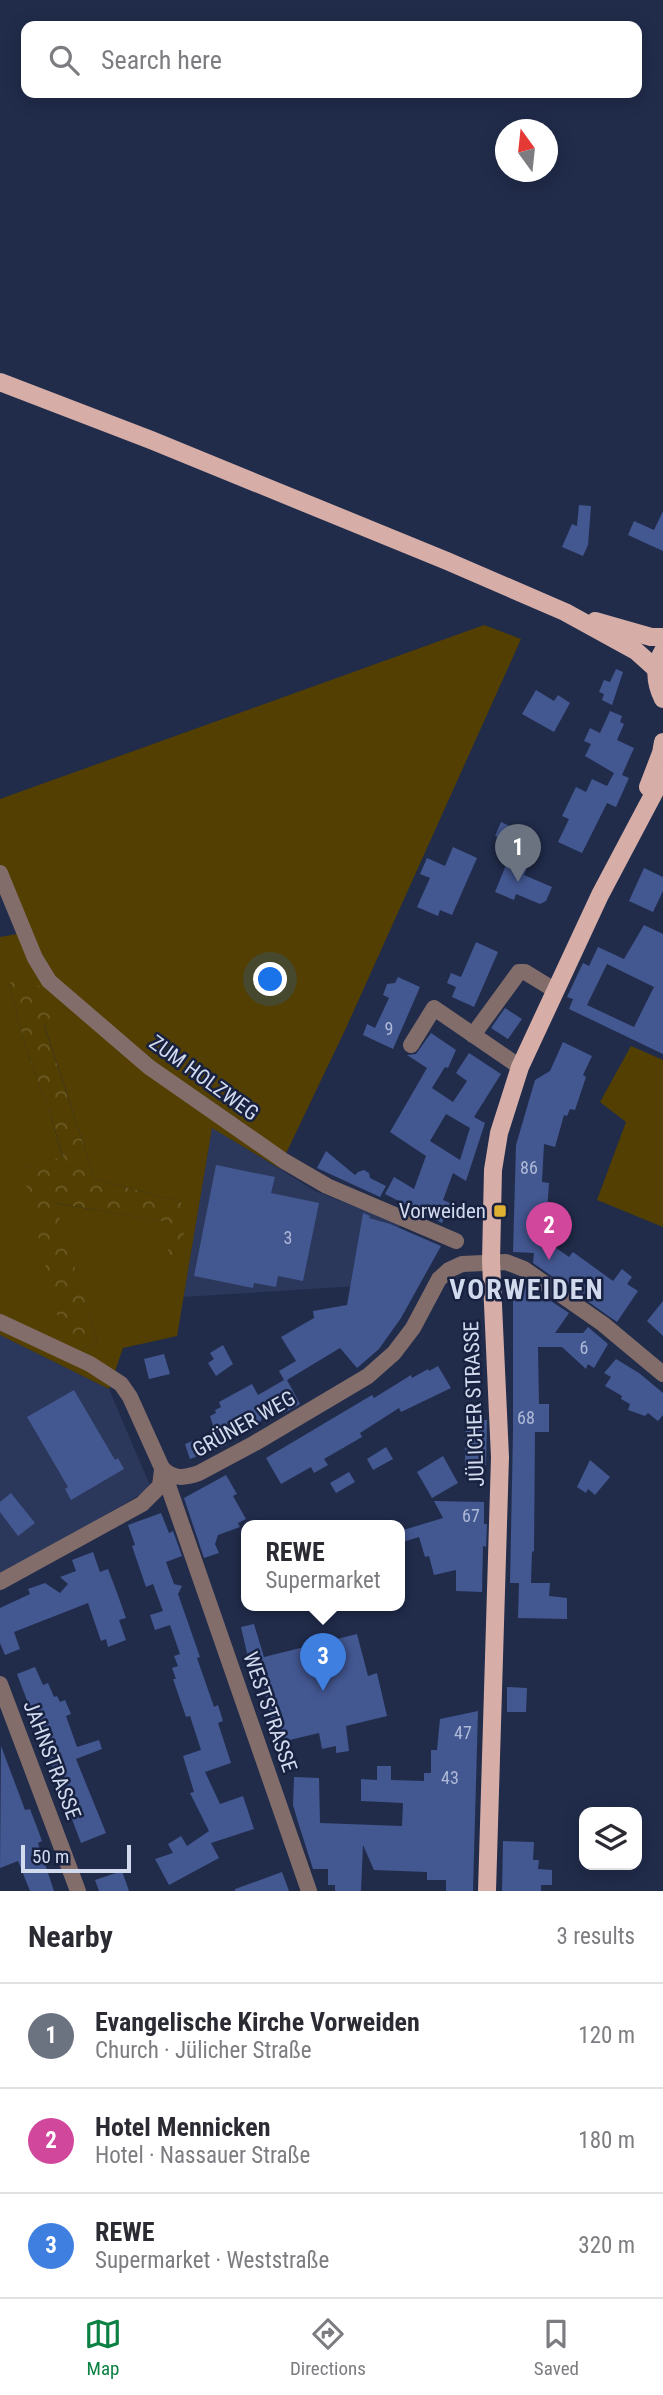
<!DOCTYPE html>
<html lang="en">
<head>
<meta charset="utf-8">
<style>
  body { margin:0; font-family:"Roboto Condensed",sans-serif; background:#f2f2f3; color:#2b2b33 }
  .controls { position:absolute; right:21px; bottom:21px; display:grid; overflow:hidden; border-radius:14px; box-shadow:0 4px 18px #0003 }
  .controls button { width:63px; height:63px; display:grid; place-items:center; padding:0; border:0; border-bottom:2px solid #e1e1e2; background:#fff; color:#2b2b33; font:35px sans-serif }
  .compass { position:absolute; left:495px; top:119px; width:63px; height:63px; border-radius:50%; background:#fff; box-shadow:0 4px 18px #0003; rotate:345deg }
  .scale { position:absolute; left:21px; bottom:18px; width:110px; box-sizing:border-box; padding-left:7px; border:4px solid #d2daee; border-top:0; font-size:19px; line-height:24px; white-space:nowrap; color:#d2daee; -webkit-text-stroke:5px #182240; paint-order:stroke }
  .you { position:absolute; left:271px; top:980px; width:24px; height:24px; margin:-18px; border:5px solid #fff; border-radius:50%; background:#1a73e8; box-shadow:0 0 0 10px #1a73e833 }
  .badge { display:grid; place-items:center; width:46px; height:46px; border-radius:50%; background:#0b8043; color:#fff; font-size:23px; font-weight:700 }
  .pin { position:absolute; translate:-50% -58px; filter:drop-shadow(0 2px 4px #0008) }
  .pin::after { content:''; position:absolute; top:37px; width:24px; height:21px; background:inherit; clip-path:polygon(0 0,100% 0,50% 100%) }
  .popup { position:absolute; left:241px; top:1520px; width:164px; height:91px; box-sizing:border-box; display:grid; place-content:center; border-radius:14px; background:#fff; filter:drop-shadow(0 2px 5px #0005); font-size:23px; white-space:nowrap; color:#7c7c81 }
  .popup b { font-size:26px; color:#2b2b33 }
  .popup::after { content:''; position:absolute; left:50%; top:100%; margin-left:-14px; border:14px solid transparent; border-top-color:#fff }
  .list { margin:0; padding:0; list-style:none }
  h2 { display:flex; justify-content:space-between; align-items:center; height:91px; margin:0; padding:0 28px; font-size:30px }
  h2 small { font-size:23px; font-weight:400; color:#7c7c81 }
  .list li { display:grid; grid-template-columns:46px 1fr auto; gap:21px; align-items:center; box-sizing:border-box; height:105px; padding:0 28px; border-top:2px solid #e1e1e2 }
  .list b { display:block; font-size:26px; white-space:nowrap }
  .list p { margin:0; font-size:23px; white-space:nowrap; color:#7c7c81 }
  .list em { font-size:23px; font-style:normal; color:#7c7c81 }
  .icon { flex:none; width:38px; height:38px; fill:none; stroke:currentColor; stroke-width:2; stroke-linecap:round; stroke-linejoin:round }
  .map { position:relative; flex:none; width:663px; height:1891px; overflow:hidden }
  .search { position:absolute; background:#fff; box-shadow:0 4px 18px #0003; left:21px; right:21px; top:21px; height:77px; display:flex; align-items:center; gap:18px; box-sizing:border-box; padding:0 24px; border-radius:14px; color:#7c7c81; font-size:26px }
  .sheet { height:406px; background:#fff }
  nav { display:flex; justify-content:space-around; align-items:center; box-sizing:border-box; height:98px; border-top:2px solid #e1e1e2; background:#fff; font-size:19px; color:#7c7c81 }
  nav a { display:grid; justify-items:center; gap:4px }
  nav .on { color:#0b8043 }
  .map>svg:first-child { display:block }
  .built { fill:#2b385b }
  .green { fill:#533f01; fill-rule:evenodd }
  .forest { fill:url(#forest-crowns) }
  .building { fill:#435791; fill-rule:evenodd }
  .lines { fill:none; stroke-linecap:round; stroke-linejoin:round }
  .minor { stroke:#826d6a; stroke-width:16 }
  .major { stroke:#d6ada7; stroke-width:18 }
  .poi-dot { fill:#deb133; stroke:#182240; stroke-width:2.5 }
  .labels { text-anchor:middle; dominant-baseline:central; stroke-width:5; stroke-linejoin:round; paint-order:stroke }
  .number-label { font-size:18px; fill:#aeb9d7 }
  .street-label { font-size:21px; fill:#d2daee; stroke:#182240 }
  .poi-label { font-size:21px; fill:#d2daee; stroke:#182240; text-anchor:end }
  .district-label { font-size:28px; font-weight:bold; letter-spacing:2px; fill:#d2daee; stroke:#182240 }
</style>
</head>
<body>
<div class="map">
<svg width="663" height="1891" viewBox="0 0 663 1891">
  <defs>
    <pattern id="forest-crowns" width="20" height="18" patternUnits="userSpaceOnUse" patternTransform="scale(1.75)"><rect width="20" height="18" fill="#533f01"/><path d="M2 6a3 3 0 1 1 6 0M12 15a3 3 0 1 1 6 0" fill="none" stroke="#6b5a26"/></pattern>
  </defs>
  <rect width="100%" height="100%" fill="#212c4b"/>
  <g class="built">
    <polygon points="212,1127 315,1191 400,1224 389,1284 183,1297"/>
    <polygon points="0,1335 109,1389 151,1488 0,1577"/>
  </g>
  <g class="green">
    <path d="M484,625L521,639L346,1028L279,1168L212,1128L177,1336L123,1348L109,1389L0,1335V937L17,934L0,890V799ZM9,983L62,1022L44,1024L95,1179L181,1202L170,1267L168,1222L54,1203L97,1341L82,1350L22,1168L63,1158L49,1110L26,1049Z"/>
    <polygon points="631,1046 663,1060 663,1227 597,1200 626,1122 600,1102"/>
  </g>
  <polygon class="forest" points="30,977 47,994 63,1023 44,1025 95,1179 181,1202 185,1220 182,1257 169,1267 167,1222 55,1203 97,1341 82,1350 64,1343 22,1168 63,1157 49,1110 26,1049 9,983"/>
  <g class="building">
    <polygon points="579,505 591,506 588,545 583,556 562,547 572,524 577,526"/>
    <polygon points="663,511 663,551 628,535 634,521 654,530"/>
    <polygon points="616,669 623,672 612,705 602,700 604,694 599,692 604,680 610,682"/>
    <polygon points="536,690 554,701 558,695 570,703 554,732 522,714"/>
    <polygon points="610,711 622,716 620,722 624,724 617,740 634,748 622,775 629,778 616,807 607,803 582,853 558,842 569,819 562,816 576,787 586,792 592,779 607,786 614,773 585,756 591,744 584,741 590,728 600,733"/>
    <polygon points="501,822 516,829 510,843 495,836"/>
    <polygon points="453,847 477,858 452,915 440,910 438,916 417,907 430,878 420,874 427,858 445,866"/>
    <polygon points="508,860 527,869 524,875 552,887 546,901 540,904 516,894 514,900 495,892"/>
    <polygon points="644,868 663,877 663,891 653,912 629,901"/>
    <path d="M644,925L663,934V1054L569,1009L573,999L567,997L583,963L589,966L598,947L624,959ZM607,964L654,987L634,1027L587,1005Z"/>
    <polygon points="476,942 498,952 474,1007 452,997 456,987 447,983 451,973 461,977"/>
    <polygon points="398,977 420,987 393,1049 363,1035 367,1024 375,1028 389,998 383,995 387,984 395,983"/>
    <polygon points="505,1008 522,1019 508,1039 491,1028"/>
    <path d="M431,1033L456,1050L448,1068L445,1067L432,1088L453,1102L467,1081L456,1073L469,1053L501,1074L474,1117L485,1123L466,1181L453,1173L443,1200L450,1203L442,1223L385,1194L394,1177L414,1189L426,1156L390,1132L427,1068L407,1055L416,1054ZM446,1114L470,1128L460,1160L430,1141Z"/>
    <polygon points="563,1042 592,1056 583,1075 586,1077 575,1110 570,1109 567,1116 564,1115 555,1147 544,1144 542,1182 549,1183 545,1240 569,1257 573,1252 613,1281 622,1269 632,1277 627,1284 638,1291 617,1322 533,1263 534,1253 513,1252 516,1145 535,1080 550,1071"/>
    <polygon points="326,1151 355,1175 358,1172 364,1170 369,1173 370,1178 386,1186 380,1197 317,1168"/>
    <polygon points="216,1165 275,1177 271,1193 319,1203 303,1281 278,1276 276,1287 254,1283 253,1288 194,1276"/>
    <polygon points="363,1213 370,1216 369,1218 390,1224 441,1246 401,1318 379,1349 357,1368 340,1348 287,1380 300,1404 284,1413 282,1411 277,1414 269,1399 258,1428 254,1422 225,1439 227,1445 190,1459 185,1444 215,1432 210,1416 216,1413 215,1410 221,1407 219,1402 252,1384 258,1395 284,1380 279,1371 296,1361 281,1337 314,1318 313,1311 347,1305"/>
    <polygon points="513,1276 569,1313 555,1333 583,1333 588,1327 608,1344 594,1368 588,1364 586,1369 562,1347 538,1347 539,1404 549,1404 549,1432 535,1432 534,1551 532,1552 531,1583 550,1583 549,1596 567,1598 567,1619 518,1618 519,1583 510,1583 513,1431"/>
    <polygon points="663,1301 663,1336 647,1321"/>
    <polygon points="223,1345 233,1364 216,1376 208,1363 214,1359 210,1353"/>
    <polygon points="164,1354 170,1374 149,1379 144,1359"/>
    <polygon points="616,1359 639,1373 663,1393 663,1415 658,1421 648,1413 645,1416 628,1410 630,1404 621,1399 622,1396 605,1386 611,1377 604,1373"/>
    <polygon points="438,1366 451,1388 401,1412 399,1408 360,1433 362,1437 324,1459 328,1465 314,1473 311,1467 281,1484 266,1458 372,1395 374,1398 411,1375 412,1378 428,1369 429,1371"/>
    <polygon points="74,1390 115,1460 118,1458 124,1469 71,1500 65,1489 68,1487 27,1417"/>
    <polygon points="466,1420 487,1420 486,1465 465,1465"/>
    <polygon points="386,1447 393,1459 373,1470 367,1459"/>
    <polygon points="443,1456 458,1483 432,1498 417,1472"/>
    <polygon points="590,1460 610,1477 595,1495 588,1489 586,1493 577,1487"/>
    <polygon points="349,1472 355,1482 336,1493 330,1483"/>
    <polygon points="226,1475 237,1494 233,1496 246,1519 238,1523 240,1527 218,1535 215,1544 219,1553 204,1558 184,1498"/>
    <polygon points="11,1493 35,1523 18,1536 0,1512 0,1502"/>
    <polygon points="434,1501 484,1502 484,1524 487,1524 486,1547 483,1546 482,1592 456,1591 456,1570 434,1575 429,1556 425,1557 419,1537 403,1542 400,1531 443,1518"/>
    <polygon points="161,1513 169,1533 173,1531 182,1556 166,1562 174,1584 182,1586 178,1594 200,1657 197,1658 214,1707 218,1705 223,1721 218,1723 231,1763 205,1772 220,1804 243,1796 254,1829 211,1843 219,1858 169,1885 155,1859 173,1853 168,1844 181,1836 187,1846 209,1831 190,1793 194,1792 183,1756 201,1750 190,1716 186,1717 173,1679 176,1679 172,1668 178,1666 174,1656 180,1654 170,1625 155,1630 150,1615 163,1611 153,1584 146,1587 132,1546 135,1545 128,1525"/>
    <polygon points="93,1552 100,1572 108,1569 116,1590 126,1618 119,1620 126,1640 108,1647 106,1639 101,1641 88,1603 14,1632 20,1649 5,1655 0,1643 0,1608 30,1594 28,1589 45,1583 60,1593 68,1584 60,1577 76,1571 72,1560"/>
    <polygon points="254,1624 264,1657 357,1634 368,1676 377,1673 387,1716 346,1726 349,1751 336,1753 336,1746 322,1749 319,1733 277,1743 257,1660 249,1662 241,1627"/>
    <polygon points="35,1667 43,1685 48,1683 54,1697 57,1696 60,1702 65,1700 71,1714 66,1716 77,1747 99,1740 102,1749 76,1759 106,1833 81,1843 17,1674"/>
    <polygon points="507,1687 527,1688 526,1712 507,1712"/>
    <polygon points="478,1711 473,1891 446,1891 446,1880 427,1880 427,1872 374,1870 363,1845 361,1891 335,1891 335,1885 328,1885 328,1869 313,1869 298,1822 293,1805 294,1777 319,1778 320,1823 402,1826 403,1803 361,1801 361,1779 377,1780 377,1766 391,1766 391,1780 424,1781 424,1773 431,1773 431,1750 437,1750 440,1719"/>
    <polygon points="1,1746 25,1810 30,1809 38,1830 42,1841 38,1843 54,1891 30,1891 18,1861 0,1868"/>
    <polygon points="503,1841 534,1842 533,1860 539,1860 538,1869 552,1870 552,1885 541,1885 541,1891 502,1891"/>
    <polygon points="122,1871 129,1891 99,1891 95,1880"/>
    <polygon points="282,1872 289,1891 235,1891 235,1889"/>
  </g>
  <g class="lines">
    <g class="minor">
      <polyline points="0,873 35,958 49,981 149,1067 284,1161 327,1186 456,1241"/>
      <polyline points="473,1035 519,972 525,972 556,991"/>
      <polyline points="411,1045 434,1008 520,1067"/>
      <polyline points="0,1322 90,1364 121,1384 130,1397 162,1468 309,1891"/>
      <path d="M162,1468C173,1480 185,1478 199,1473L255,1443L368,1376L394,1353L413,1328L439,1279L449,1270L462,1264L506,1262L524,1269L603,1324L663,1374"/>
      <polyline points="0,1582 142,1504 160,1486 162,1470"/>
      <polyline points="0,1684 78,1891"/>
    </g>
    <g class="major">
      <polyline points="0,382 151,440 447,561 565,612 636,651 656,669"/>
      <polyline points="595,621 651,637 663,637"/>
      <path d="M663,651C654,666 655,683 663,699"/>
      <polyline points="648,787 661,753 663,742"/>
      <polyline points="487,1891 500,1457 491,1261 493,1170 499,1133 520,1067 600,895 663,776"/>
    </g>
  </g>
  <rect class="poi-dot" x="493" y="1204" width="14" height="14" rx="3.5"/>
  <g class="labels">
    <g class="number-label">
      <text x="389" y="1028">9</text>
      <text x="529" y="1167">86</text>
      <text x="288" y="1237">3</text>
      <text x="584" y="1347">6</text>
      <text x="526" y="1417">68</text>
      <text x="471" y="1515">67</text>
      <text x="463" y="1732">47</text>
      <text x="450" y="1777">43</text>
    </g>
    <g class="street-label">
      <text transform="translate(204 1078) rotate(36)">ZUM HOLZWEG</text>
      <text transform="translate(474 1404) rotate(-92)">JÜLICHER STRASSE</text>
      <text transform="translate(244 1424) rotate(-29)">GRÜNER WEG</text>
      <text transform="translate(270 1712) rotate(71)">WESTSTRASSE</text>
      <text transform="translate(52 1760) rotate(69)">JAHNSTRASSE</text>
    </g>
    <g class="poi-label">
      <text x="486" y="1211">Vorweiden</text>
    </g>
    <g class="district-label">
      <text x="527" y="1289">VORWEIDEN</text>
    </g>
  </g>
</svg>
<div class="controls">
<button><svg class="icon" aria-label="layers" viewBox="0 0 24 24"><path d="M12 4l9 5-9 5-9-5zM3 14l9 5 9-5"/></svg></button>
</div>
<svg class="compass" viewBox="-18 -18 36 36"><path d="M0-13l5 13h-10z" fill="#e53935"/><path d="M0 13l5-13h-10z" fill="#7c7c81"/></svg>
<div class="scale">50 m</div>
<div class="you"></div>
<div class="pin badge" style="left:518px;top:882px;background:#6b7280">1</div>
<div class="pin badge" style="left:549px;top:1260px;background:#d1479c">2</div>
<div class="pin badge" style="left:323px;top:1691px;background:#3f7fe0">3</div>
<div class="popup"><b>REWE</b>Supermarket</div>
<div class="search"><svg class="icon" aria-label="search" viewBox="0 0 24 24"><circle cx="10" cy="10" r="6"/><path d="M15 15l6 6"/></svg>Search here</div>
</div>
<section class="sheet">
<h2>Nearby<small>3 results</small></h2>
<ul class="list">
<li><span class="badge" style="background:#6b7280">1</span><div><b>Evangelische Kirche Vorweiden</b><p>Church · Jülicher Straße</p></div><em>120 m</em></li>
<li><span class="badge" style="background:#d1479c">2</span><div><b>Hotel Mennicken</b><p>Hotel · Nassauer Straße</p></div><em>180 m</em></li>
<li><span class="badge" style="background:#3f7fe0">3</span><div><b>REWE</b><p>Supermarket · Weststraße</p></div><em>320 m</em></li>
</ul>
</section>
<nav>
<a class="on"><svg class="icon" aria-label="map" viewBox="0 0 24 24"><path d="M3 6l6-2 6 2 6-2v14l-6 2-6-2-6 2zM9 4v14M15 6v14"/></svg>Map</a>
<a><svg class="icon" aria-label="directions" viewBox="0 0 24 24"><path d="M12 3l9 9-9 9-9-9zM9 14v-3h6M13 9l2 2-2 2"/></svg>Directions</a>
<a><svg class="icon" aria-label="saved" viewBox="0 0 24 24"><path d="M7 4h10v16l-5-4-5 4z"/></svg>Saved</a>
</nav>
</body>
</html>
